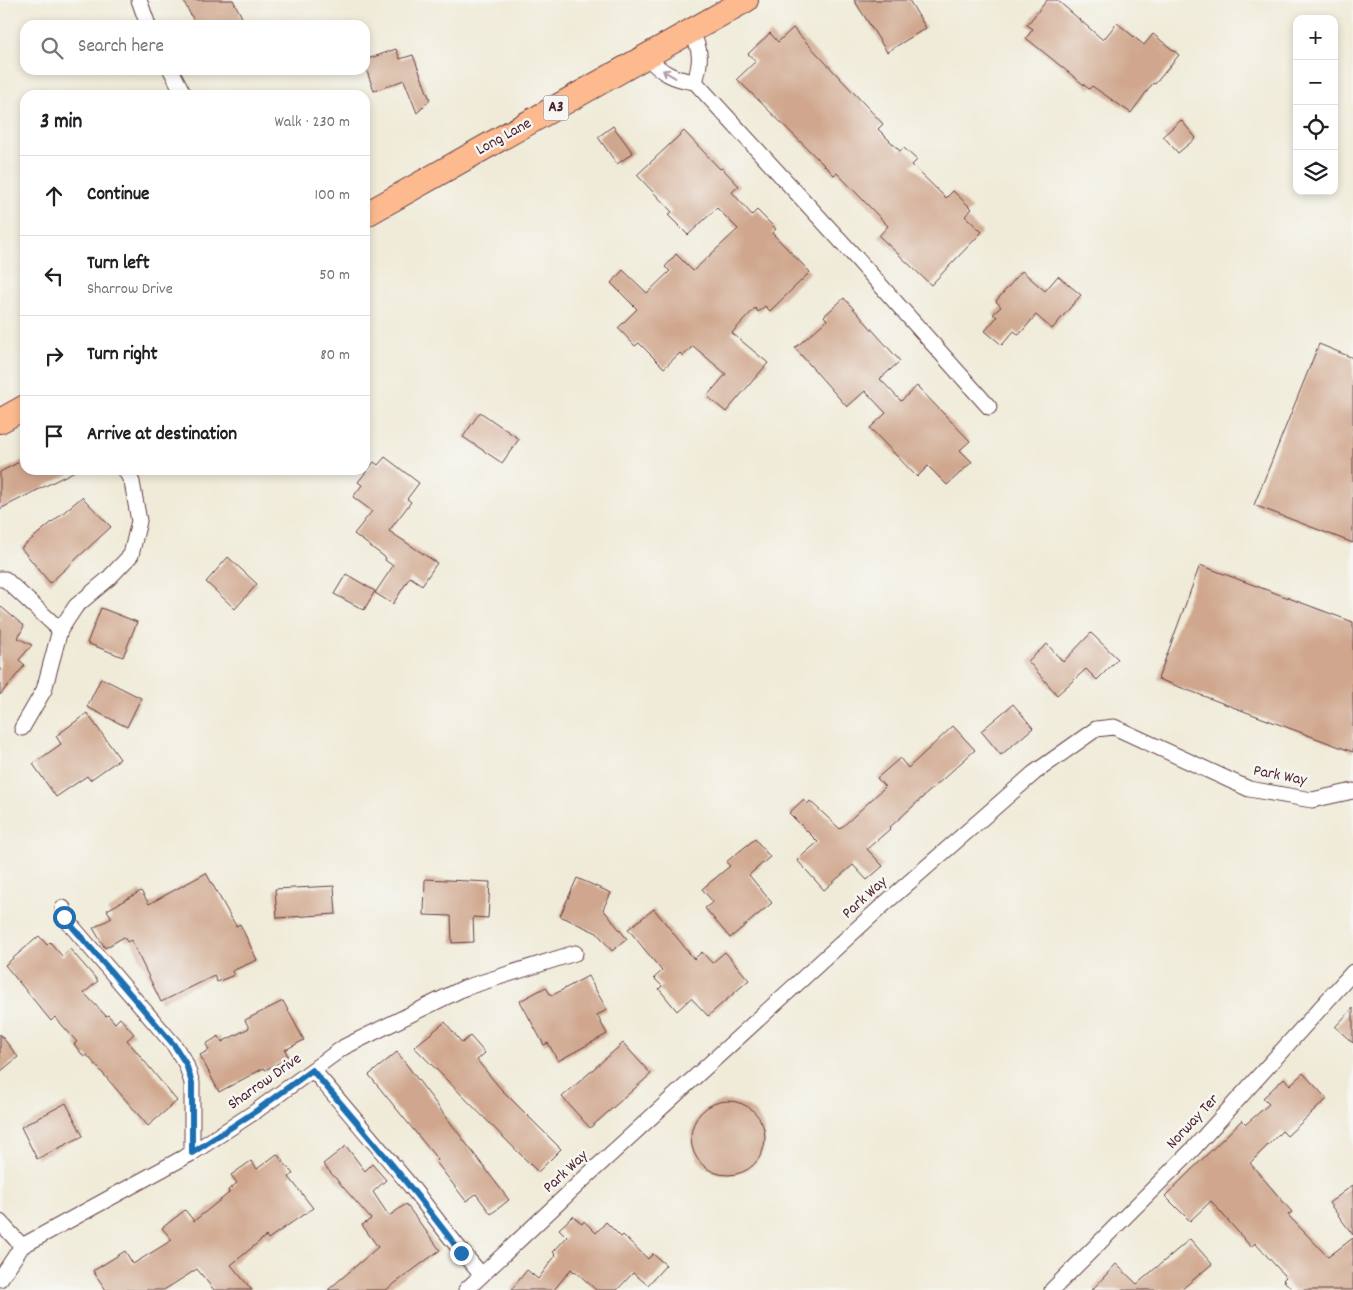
<!DOCTYPE html>
<html lang="en">
<head>
<meta charset="utf-8">
<style>
  body { margin:0; font-family:Dekko,sans-serif; background:#f6f6f6; color:#202124 }
  .controls { position:absolute; right:15px; top:15px; display:grid; overflow:hidden; border-radius:10px; box-shadow:0 2px 8px #0003 }
  .controls button { width:45px; height:45px; display:grid; place-items:center; padding:0; border:0; border-bottom:1px solid #e0e0e0; background:#fff; color:#202124; font:25px sans-serif }
  .stop { position:absolute; width:15px; height:15px; margin:-11px; border:4px solid #1f6fb2; border-radius:50%; background:#fff }
  .stop.end { background:#1f6fb2; border-color:#fff; box-shadow:0 1px 5px #0008 }
  .list { margin:0; padding:0; list-style:none }
  h2 { display:flex; justify-content:space-between; align-items:center; height:65px; margin:0; padding:0 20px; font-size:21px }
  h2 small { font-size:16px; font-weight:400; color:#757577 }
  .list li { display:grid; grid-template-columns:32px 1fr auto; gap:15px; align-items:center; box-sizing:border-box; height:80px; padding:0 20px; border-top:1px solid #e0e0e0 }
  .list b { display:block; font-size:19px; white-space:nowrap }
  .list p { margin:0; font-size:16px; white-space:nowrap; color:#757577 }
  .list em { font-size:16px; font-style:normal; color:#757577 }
  .icon { flex:none; width:28px; height:28px; fill:none; stroke:currentColor; stroke-width:2; stroke-linecap:round; stroke-linejoin:round }
  .map { position:relative; flex:none; width:1353px; height:1290px; overflow:hidden }
  .search { position:absolute; background:#fff; box-shadow:0 2px 8px #0003; left:20px; top:20px; width:350px; height:55px; display:flex; align-items:center; gap:12px; box-sizing:border-box; padding:0 18px; border-radius:15px; color:#757577; font-size:19px }
  .panel { position:absolute; background:#fff; box-shadow:0 2px 8px #0003; left:20px; top:90px; width:350px; height:385px; border-radius:15px }
  .map>svg:first-child { display:block }
  .building { fill:#d0a78e }
  .lines { fill:none; stroke-linecap:round; stroke-linejoin:round }
  .minor-casing { stroke:#633e45; stroke-width:17 }
  .primary-casing { stroke:#633e45; stroke-width:26 }
  .minor { stroke:#fff; stroke-width:15 }
  .primary { stroke:#fcba8e; stroke-width:24 }
  .oneway { stroke:#ae9aa0 }
  .route { stroke:#1f6fb2; stroke-width:6 }
  .labels { text-anchor:middle; dominant-baseline:central; stroke-width:5; stroke-linejoin:round; paint-order:stroke }
  .shield { fill:#f6f6f2; stroke:#7e6067; stroke-width:1 }
  .shield-label { font-size:15px; font-weight:bold; fill:#4a1f2b }
  .street-label { font-size:16px; fill:#4a1f2b; stroke:#f6f6f2 }
</style>
</head>
<body>
<div class="map">
<svg width="1353" height="1290" viewBox="0 0 1353 1290">
  <rect width="100%" height="100%" fill="#f6f6f2"/>
  <filter id="ink" filterUnits="userSpaceOnUse"><feTurbulence type="fractalNoise" baseFrequency=".02" numOctaves="2"/><feDisplacementMap in="SourceGraphic" scale="10" xChannelSelector="R" yChannelSelector="G"/><feConvolveMatrix kernelMatrix="1 2 1 2 8 2 1 2 1" color-interpolation-filters="sRGB"/></filter>
  <filter id="wash" filterUnits="userSpaceOnUse"><feTurbulence type="fractalNoise" baseFrequency=".0096" numOctaves="4" result="noise"/><feDisplacementMap in="SourceGraphic" scale="20" xChannelSelector="R" yChannelSelector="G"/><feGaussianBlur stdDeviation="1.12" result="paint"/><feColorMatrix in="noise" values="0 0 0 0 0 0 0 0 0 0 0 0 0 0 0 0 0 1.4 0 .05"/><feComposite in="paint" operator="in"/></filter>
  <g filter="url(#wash)">
    <rect width="100%" height="100%" fill="#f0ebd8"/>
    <g id="blocks">
      <g class="building">
        <polygon points="183,0 233,0 246,25 196,25"/>
        <polygon points="854,0 909,0 926,28 887,52"/>
        <polygon points="1047,0 1057,0 1103,40 1117,23 1144,45 1153,34 1179,55 1155,84 1153,83 1131,113 1092,86 1089,89 1026,38 1033,29 1027,25"/>
        <polygon points="793,28 883,124 878,129 900,151 904,148 917,160 912,165 946,198 953,191 972,209 965,216 982,232 931,285 879,236 888,226 837,173 834,175 737,79 756,61 748,54 770,33 778,42"/>
        <polygon points="396,49 400,59 413,55 430,100 417,113 404,80 374,91 365,66 365,60"/>
        <polygon points="1181,120 1196,138 1178,153 1163,136"/>
        <polygon points="613,126 633,153 617,164 598,137"/>
        <polygon points="684,131 720,169 722,168 739,186 732,192 752,215 757,210 776,229 772,233 810,272 770,311 765,306 758,312 755,308 732,333 768,363 726,412 707,396 726,374 693,346 683,356 680,353 664,368 639,343 635,346 618,328 637,309 611,283 623,270 647,293 670,271 665,267 676,254 693,271 738,229 717,208 688,235 668,215 672,212 637,175"/>
        <polygon points="1022,271 1045,291 1058,276 1081,295 1052,329 1036,315 1019,335 1014,331 1002,345 985,331 997,317 993,314 1001,307 996,301"/>
        <polygon points="844,298 900,361 880,379 901,401 917,386 970,441 960,450 972,462 947,485 928,466 917,477 870,428 886,413 865,391 847,407 795,348 827,320 824,316"/>
        <polygon points="1319,344 1353,358 1353,543 1254,505"/>
        <polygon points="480,412 519,439 502,463 463,437"/>
        <polygon points="385,457 419,483 407,499 411,502 389,531 437,563 422,585 410,577 393,604 375,593 393,566 385,560 386,558 354,534 372,511 353,497 362,485 358,482 374,462 378,465"/>
        <polygon points="25,459 25,470 77,470 0,509 0,472"/>
        <polygon points="82,497 111,527 50,583 21,548"/>
        <polygon points="228,557 257,584 235,609 206,582"/>
        <polygon points="1200,565 1353,622 1353,752 1158,679"/>
        <polygon points="346,574 375,591 364,610 334,594"/>
        <polygon points="0,606 24,626 18,638 32,645 19,660 25,665 0,695"/>
        <polygon points="101,608 137,622 123,657 87,643"/>
        <polygon points="1091,633 1118,659 1097,680 1086,669 1057,695 1028,661 1047,644 1063,662"/>
        <polygon points="101,678 141,698 127,727 87,707"/>
        <polygon points="1013,704 1033,728 1001,755 981,731"/>
        <polygon points="87,713 120,759 90,780 87,776 56,797 33,764 61,744 56,736"/>
        <polygon points="953,726 975,750 889,828 890,829 867,849 883,866 867,880 853,865 824,890 797,860 818,842 789,813 803,800 807,804 810,801 840,829 885,787 877,778 900,758 908,768"/>
        <polygon points="755,839 770,857 749,875 772,903 730,938 705,908 713,902 702,889 730,866 726,862"/>
        <polygon points="206,873 236,926 240,924 257,960 232,971 234,975 217,982 214,976 161,1002 131,940 127,942 124,937 105,948 93,928 112,918 107,910 141,891 149,904"/>
        <polygon points="577,878 611,893 603,909 627,939 612,951 597,933 560,916"/>
        <polygon points="425,879 490,882 488,918 473,917 474,942 452,943 451,916 424,915"/>
        <polygon points="334,886 336,914 277,918 275,889"/>
        <polygon points="654,909 694,959 702,952 712,963 725,952 749,980 708,1016 691,998 677,1011 659,989 662,986 654,978 662,971 628,929"/>
        <polygon points="39,936 47,945 50,942 62,956 70,949 98,981 84,993 106,1016 108,1015 115,1023 120,1018 134,1034 127,1040 177,1101 148,1126 87,1055 84,1057 74,1044 77,1042 55,1017 51,1021 5,965"/>
        <polygon points="588,976 607,1010 597,1015 607,1034 558,1061 548,1043 544,1045 520,1001 546,987 551,996"/>
        <polygon points="283,1001 304,1040 285,1050 289,1058 265,1070 264,1068 219,1092 200,1055 209,1050 206,1044 219,1036 222,1042 249,1028 245,1020"/>
        <polygon points="1353,1008 1353,1043 1335,1027"/>
        <polygon points="445,1022 462,1043 470,1036 485,1053 477,1060 500,1088 561,1149 538,1172 414,1047"/>
        <polygon points="0,1034 18,1057 0,1072"/>
        <polygon points="623,1043 651,1074 590,1128 562,1097"/>
        <polygon points="397,1052 509,1200 491,1214 476,1194 466,1201 436,1162 438,1160 369,1075"/>
        <polygon points="1303,1073 1327,1099 1287,1136 1282,1131 1250,1163 1292,1212 1288,1215 1328,1257 1353,1238 1353,1290 1293,1290 1283,1280 1286,1277 1255,1243 1251,1247 1211,1201 1190,1221 1165,1196 1242,1120 1246,1124 1269,1104 1263,1098 1284,1078 1290,1085"/>
        <circle cx="728" cy="1138" r="37"/>
        <polygon points="66,1103 83,1136 37,1159 21,1127"/>
        <polygon points="346,1146 365,1171 372,1164 386,1180 373,1192 389,1216 406,1204 440,1250 386,1290 328,1290 378,1247 362,1225 371,1219 323,1164"/>
        <polygon points="277,1154 293,1174 289,1177 313,1208 268,1239 266,1236 231,1265 252,1290 214,1290 197,1269 164,1290 106,1290 93,1271 125,1251 133,1264 172,1240 162,1228 185,1210 194,1221 229,1193 228,1190 237,1183 231,1175 251,1161 257,1169"/>
        <polygon points="1353,1185 1353,1235 1329,1203"/>
        <polygon points="573,1216 582,1224 584,1221 596,1233 606,1222 621,1237 623,1235 648,1259 653,1254 666,1265 648,1285 633,1273 617,1290 596,1290 575,1271 574,1272 571,1269 554,1290 511,1290 527,1270 538,1279 556,1255 553,1252 567,1237 559,1229"/>
        <polygon points="1190,1239 1212,1264 1181,1290 1092,1290 1116,1264 1137,1284"/>
      </g>
    </g>
  </g>
  <g filter="url(#ink)">
    <use href="#blocks" fill-opacity="0" stroke="#633e45" stroke-width="1"/>
    <g class="lines">
      <g class="minor-casing">
        <g id="minor">
          <polyline points="139,0 148,25"/>
          <path d="M691,32C702,50 701,62 695,82"/>
          <path d="M647,57C662,73 673,79 695,82L850,251L989,407"/>
          <polyline points="171,70 184,95"/>
          <polyline points="0,579 5,579 60,630"/>
          <polyline points="22,728 44,690 60,630 76,606 108,579 131,555 139,521 132,482 125,470"/>
          <polyline points="63,908 64,917 174,1045 186,1064 192,1083 192,1153"/>
          <path d="M313,1070C346,1109 380,1149 413,1189C436,1218 457,1248 482,1275"/>
          <polyline points="0,1222 22,1246"/>
          <polyline points="0,1279 22,1246 192,1153 256,1111 344,1047 464,988 575,953"/>
          <polyline points="466,1290 589,1174 882,906 1034,773 1096,729 1114,727 1249,789 1312,800 1353,791"/>
          <polyline points="1052,1290 1193,1149 1353,972"/>
        </g>
      </g>
      <g class="primary-casing">
        <g id="primary">
          <polyline points="365,215 746,0"/>
          <polyline points="0,421 25,407"/>
        </g>
      </g>
      <use href="#minor" class="minor"/>
      <use href="#primary" class="primary"/>
    </g>
    <defs><path id="oneway-shaft" d="M-6 0H5M1.5-3L5.5 0L1.5 3" fill="none" stroke-width="1.6" stroke-linecap="round" stroke-linejoin="round" transform="scale(1.25)"/></defs>
    <use class="oneway" href="#oneway-shaft" transform="translate(669 74) rotate(-149)"/>
  </g>
  <g class="lines" filter="url(#ink)">
    <path class="route" d="M64,917L174,1045L186,1064L192,1083V1153L256,1111L312,1070C364,1130 414,1189 461,1253"/>
  </g>
  <g class="labels">
    <rect class="shield" x="543.5" y="95.5" width="25" height="25" rx="4"/>
    <g class="shield-label">
      <text x="556" y="108">A3</text>
    </g>
    <g class="street-label">
      <text transform="translate(504 137) rotate(-29)">Long Lane</text>
      <text transform="translate(1280 776) rotate(11)">Park Way</text>
      <text transform="translate(865 898) rotate(-42)">Park Way</text>
      <text transform="translate(265 1082) rotate(-35)">Sharrow Drive</text>
      <text transform="translate(1193 1122) rotate(-47)">Norway Ter</text>
      <text transform="translate(566 1172) rotate(-43)">Park Way</text>
    </g>
  </g>
</svg>
<div class="controls">
<button>+</button>
<button>−</button>
<button><svg class="icon" aria-label="locate" viewBox="0 0 24 24"><circle cx="12" cy="12" r="6"/><path d="M12 2v4M12 18v4M2 12h4M18 12h4"/></svg></button>
<button><svg class="icon" aria-label="layers" viewBox="0 0 24 24"><path d="M12 4l9 5-9 5-9-5zM3 14l9 5 9-5"/></svg></button>
</div>
<div class="stop" style="left:64px;top:917px"></div>
<div class="stop end" style="left:461px;top:1253px"></div>
<div class="search"><svg class="icon" aria-label="search" viewBox="0 0 24 24"><circle cx="10" cy="10" r="6"/><path d="M15 15l6 6"/></svg>Search here</div>
<section class="panel">
<h2>3 min<small>Walk · 230 m</small></h2>
<ul class="list">
<li><svg class="icon" aria-label="ahead" viewBox="0 0 24 24"><path d="M12 20V5M6 11l6-6 6 6"/></svg><div><b>Continue</b></div><em>100 m</em></li>
<li><svg class="icon" aria-label="left" viewBox="0 0 24 24"><path d="M17 20v-9H6M10 6l-5 5 5 5"/></svg><div><b>Turn left</b><p>Sharrow Drive</p></div><em>50 m</em></li>
<li><svg class="icon" aria-label="right" viewBox="0 0 24 24"><path d="M7 20v-9h11M14 6l5 5-5 5"/></svg><div><b>Turn right</b></div><em>80 m</em></li>
<li><svg class="icon" aria-label="arrive" viewBox="0 0 24 24"><path d="M6 21V4h12l-3 4 3 4H6"/></svg><div><b>Arrive at destination</b></div></li>
</ul>
</section>
</div>
</body>
</html>
